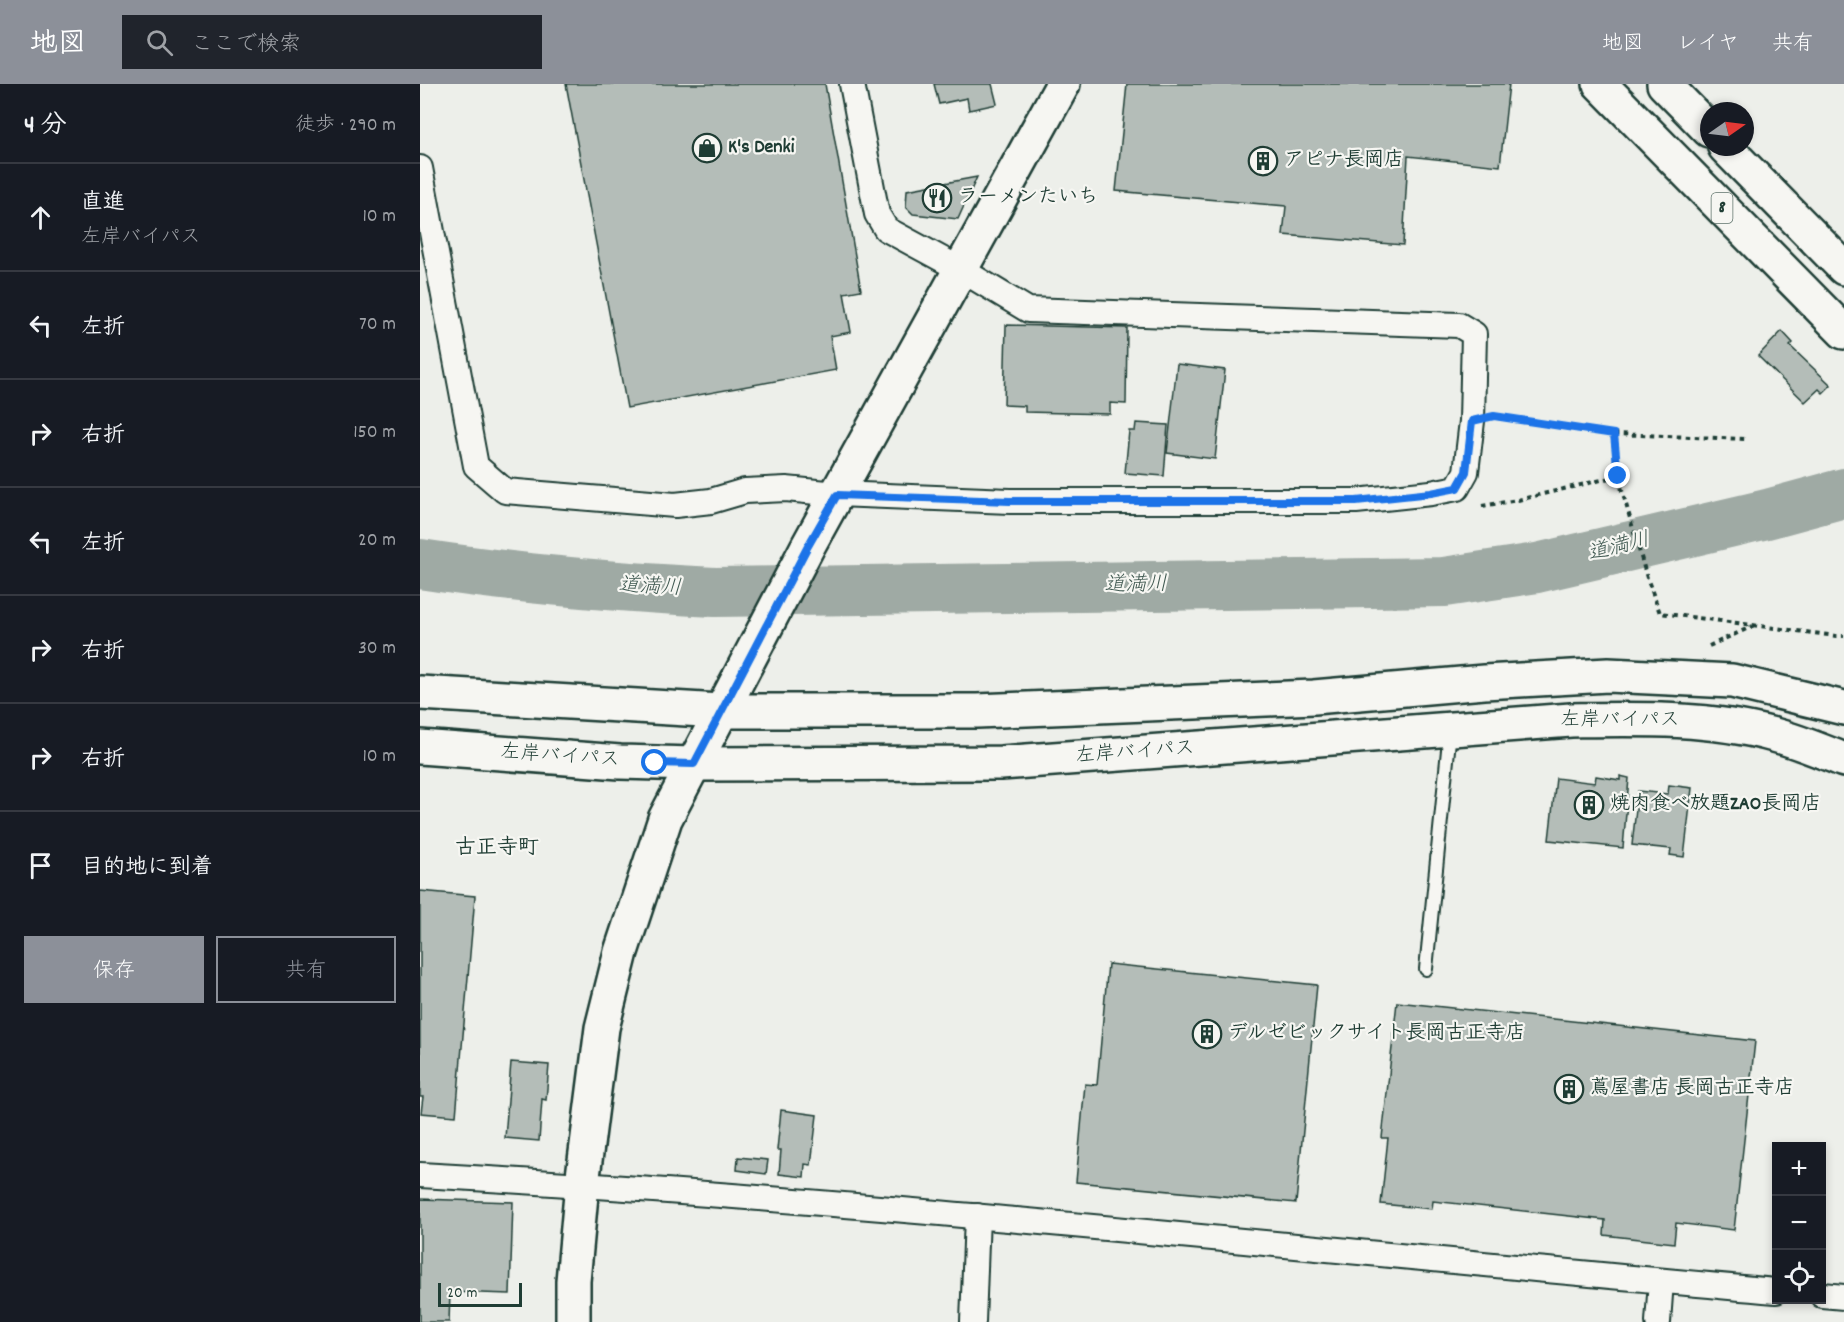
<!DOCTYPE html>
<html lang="ja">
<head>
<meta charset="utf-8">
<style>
  body { margin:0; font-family:Dekko,"Klee One",sans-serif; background:#20242c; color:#f1f3f6 }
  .controls { position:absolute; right:18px; bottom:18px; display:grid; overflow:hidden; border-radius:0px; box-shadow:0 3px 9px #0003 }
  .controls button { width:54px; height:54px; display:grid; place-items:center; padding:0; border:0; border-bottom:2px solid #363941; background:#171b24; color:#f1f3f6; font:30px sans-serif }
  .compass { position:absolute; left:1280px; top:18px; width:54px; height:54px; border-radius:50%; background:#171b24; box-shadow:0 3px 9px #0003; rotate:76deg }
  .scale { position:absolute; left:18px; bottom:15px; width:84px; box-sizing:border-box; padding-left:6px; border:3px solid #1f3d34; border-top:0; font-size:16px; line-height:21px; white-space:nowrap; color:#1f3d34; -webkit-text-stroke:4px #f6f6f2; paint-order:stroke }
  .stop { position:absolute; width:18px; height:18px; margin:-14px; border:4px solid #1a73e8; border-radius:50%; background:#fff }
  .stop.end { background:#1a73e8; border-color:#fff; box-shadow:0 2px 6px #0008 }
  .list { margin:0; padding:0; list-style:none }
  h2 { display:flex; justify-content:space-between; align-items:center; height:78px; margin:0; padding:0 24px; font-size:26px }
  h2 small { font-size:20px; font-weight:400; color:#9ea1a6 }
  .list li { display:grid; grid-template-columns:39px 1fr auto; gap:18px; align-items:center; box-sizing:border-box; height:108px; padding:0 24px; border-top:2px solid #363941 }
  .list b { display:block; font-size:22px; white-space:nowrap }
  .list p { margin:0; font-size:20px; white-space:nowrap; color:#9ea1a6 }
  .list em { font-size:20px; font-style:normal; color:#9ea1a6 }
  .actions { display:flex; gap:12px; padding:18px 24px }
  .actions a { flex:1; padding:14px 0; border:2px solid #8c9099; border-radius:0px; text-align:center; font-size:21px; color:#8c9099 }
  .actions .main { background:#8c9099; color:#fff }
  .icon { flex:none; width:33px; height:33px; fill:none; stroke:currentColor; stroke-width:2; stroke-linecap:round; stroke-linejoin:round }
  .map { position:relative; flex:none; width:1424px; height:1238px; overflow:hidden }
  header { display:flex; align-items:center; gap:36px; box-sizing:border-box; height:84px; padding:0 30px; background:#8c9099; color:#fff }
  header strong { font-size:28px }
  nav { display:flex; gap:33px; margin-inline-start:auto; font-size:21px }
  .search { width:420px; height:54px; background:#20242c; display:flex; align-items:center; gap:15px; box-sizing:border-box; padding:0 21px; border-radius:0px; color:#9ea1a6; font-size:22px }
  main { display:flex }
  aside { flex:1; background:#171b24 }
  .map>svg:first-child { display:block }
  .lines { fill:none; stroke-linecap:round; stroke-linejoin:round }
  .river { stroke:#9faaa4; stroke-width:50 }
  .building { fill:#b4bdb8; stroke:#1f3d34; stroke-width:1.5 }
  .lane-casing { stroke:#1f3d34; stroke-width:16 }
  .street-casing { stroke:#1f3d34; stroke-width:28 }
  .secondary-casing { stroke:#1f3d34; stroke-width:38 }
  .highway-casing { stroke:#1f3d34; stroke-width:38 }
  .path { stroke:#1f3d34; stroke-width:4; stroke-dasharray:4.5 4.5; stroke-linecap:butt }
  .lane { stroke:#f6f6f2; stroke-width:12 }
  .street { stroke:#f6f6f2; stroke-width:24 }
  .secondary { stroke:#f6f6f2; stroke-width:33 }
  .highway { stroke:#f6f6f2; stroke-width:33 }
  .route { stroke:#1a73e8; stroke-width:8 }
  .labels { text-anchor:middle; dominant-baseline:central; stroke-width:4.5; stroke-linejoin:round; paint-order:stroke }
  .shield { fill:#f6f6f2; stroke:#60746d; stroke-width:1.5 }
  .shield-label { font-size:18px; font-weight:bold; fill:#1f3d34 }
  .poi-label { font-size:20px; font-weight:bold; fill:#1f3d34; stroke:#f6f6f2; text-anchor:start }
  .street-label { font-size:20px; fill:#1f3d34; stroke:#f6f6f2 }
  .water-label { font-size:21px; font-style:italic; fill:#3f5850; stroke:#f6f6f2 }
  .neighbourhood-label { font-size:21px; font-weight:bold; fill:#1f3d34; stroke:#f6f6f2 }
</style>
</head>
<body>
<header>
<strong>地図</strong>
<div class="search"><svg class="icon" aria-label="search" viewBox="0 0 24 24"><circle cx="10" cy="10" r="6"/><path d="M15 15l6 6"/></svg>ここで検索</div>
<nav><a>地図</a><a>レイヤ</a><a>共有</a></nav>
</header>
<main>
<aside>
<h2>4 分<small>徒歩 · 290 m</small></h2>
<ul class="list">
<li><svg class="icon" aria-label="ahead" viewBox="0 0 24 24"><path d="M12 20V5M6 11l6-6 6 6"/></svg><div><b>直進</b><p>左岸バイパス</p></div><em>10 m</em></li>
<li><svg class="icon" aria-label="left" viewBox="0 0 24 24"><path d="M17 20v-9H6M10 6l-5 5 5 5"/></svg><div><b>左折</b></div><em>70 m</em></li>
<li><svg class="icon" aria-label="right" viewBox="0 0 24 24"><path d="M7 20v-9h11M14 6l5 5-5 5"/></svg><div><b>右折</b></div><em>150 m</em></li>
<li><svg class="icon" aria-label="left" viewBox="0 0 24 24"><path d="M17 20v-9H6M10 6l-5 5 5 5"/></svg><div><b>左折</b></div><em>20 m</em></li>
<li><svg class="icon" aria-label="right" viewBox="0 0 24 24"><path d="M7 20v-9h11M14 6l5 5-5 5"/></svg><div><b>右折</b></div><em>30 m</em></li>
<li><svg class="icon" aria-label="right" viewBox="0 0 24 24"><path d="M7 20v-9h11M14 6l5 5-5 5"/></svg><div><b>右折</b></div><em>10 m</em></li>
<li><svg class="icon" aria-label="arrive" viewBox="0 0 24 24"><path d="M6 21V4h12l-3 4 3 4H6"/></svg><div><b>目的地に到着</b></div></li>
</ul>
<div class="actions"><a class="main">保存</a><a>共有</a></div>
</aside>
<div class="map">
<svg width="1424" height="1238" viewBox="0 0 1424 1238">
  <rect width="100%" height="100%" fill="#edefea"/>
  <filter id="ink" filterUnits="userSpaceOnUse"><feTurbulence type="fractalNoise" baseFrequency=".0167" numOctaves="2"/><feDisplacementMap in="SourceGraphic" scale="12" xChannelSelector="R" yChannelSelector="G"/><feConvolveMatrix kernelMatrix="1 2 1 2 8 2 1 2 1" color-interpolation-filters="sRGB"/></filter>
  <g filter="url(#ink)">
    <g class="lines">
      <path class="river" d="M0,480C98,495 196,503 295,508L1024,498L1117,484L1347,430L1424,409"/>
    </g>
    <g class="building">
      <polygon points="146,0 405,0 441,206 424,209 431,248 410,252 416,286 207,324"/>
      <polygon points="514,0 572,0 577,20 549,26 547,14 519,20"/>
      <polygon points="707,0 1089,0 1080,82 988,72 983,161 863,151 866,122 696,107"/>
      <polygon points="557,93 538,135 493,130 486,123 487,106"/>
      <polygon points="586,241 707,244 706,320 690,319 690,330 605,328 605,322 584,321"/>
      <polygon points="1362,247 1373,259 1370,262 1411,301 1403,309 1399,305 1385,318 1338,272"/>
      <polygon points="757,280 805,286 795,375 747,369"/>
      <polygon points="716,339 748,341 744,392 705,389 709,347 715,347"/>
      <polygon points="1176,692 1200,696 1200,692 1209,694 1203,764 1129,756 1136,694 1175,699"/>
      <polygon points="1249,701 1272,704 1264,773 1250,771 1251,765 1212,761 1218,707 1248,710"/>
      <polygon points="0,807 55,812 36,1032 1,1029 3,1013 0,1013"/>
      <polygon points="688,880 897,901 876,1119 656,1098 665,1000 677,1001"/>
      <polygon points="977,918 1335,957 1314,1146 1256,1139 1254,1159 1184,1151 1185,1136 1013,1117 1012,1125 961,1120 968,1054 962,1054"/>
      <polygon points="91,978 129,981 126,1016 122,1015 119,1057 85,1054"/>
      <polygon points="361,1026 397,1031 391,1081 385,1080 384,1093 359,1090 361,1066 357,1066"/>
      <polygon points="318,1073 348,1076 346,1090 317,1086"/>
      <polygon points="0,1115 93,1118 90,1210 30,1208 29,1238 0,1238"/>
    </g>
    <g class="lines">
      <g class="lane-casing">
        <polyline id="lane" points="1006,885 1030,646"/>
      </g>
      <g class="street-casing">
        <g id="street">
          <polyline points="0,84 56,382 85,407 255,421 291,417 325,407 366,405 417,410 590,417 936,417 1011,409 1037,404 1046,388 1052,337 1054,250 1039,241 608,226 540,185 466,145 457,130 432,0"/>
          <path d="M0,1091C453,1116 904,1167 1356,1207"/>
          <polyline points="1402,1211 1424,1213"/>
          <polyline points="553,1238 557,1132"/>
          <polyline points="1238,1238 1241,1197"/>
        </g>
      </g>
      <g class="secondary-casing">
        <g id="secondary">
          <polyline points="0,609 300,627 557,627 894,613 1064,598 1188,591 1312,597 1424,624"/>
          <path d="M0,663L200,678L274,680L581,679L1151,636C1219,635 1288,633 1354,651C1378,657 1401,667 1424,676"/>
          <polyline points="153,1238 153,1197 162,1100 182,944 201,868 245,735 388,462 643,0"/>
        </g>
      </g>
      <g class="highway-casing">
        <g id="highway">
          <polyline points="1180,0 1424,248"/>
          <polyline points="1244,0 1289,46"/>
          <polyline points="1305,63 1424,184"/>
        </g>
      </g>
      <g class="path">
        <polyline points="1078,333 1194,350 1325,355"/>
        <polyline points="1194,350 1198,392 1227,494 1240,529 1416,552 1424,552"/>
        <polyline points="1062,422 1098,416 1198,392"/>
        <polyline points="1289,562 1333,542"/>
      </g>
      <use href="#lane" class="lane"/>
      <use href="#street" class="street"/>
      <use href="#secondary" class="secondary"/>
      <use href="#highway" class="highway"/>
    </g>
  </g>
  <g class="lines" filter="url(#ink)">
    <polyline class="route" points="235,679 274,680 388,462 417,411 590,417 936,417 1011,409 1037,404 1046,388 1052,337 1074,332 1194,350 1198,392"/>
  </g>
  <defs>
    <g id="shop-ring" transform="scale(1.5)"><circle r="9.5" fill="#f6f6f2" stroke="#1f3d34" stroke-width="1.5"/><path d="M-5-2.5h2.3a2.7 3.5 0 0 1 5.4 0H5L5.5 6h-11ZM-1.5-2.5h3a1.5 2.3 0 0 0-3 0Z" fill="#1f3d34"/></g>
    <g id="building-ring" transform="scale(1.5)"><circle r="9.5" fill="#f6f6f2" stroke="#1f3d34" stroke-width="1.5"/><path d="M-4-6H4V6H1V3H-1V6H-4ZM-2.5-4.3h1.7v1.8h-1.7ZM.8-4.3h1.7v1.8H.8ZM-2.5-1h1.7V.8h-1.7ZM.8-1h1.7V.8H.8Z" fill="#1f3d34"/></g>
    <g id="restaurant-ring" transform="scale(1.5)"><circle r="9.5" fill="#f6f6f2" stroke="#1f3d34" stroke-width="1.5"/><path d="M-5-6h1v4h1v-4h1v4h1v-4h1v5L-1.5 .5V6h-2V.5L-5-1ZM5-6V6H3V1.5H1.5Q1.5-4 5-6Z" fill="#1f3d34"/></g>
  </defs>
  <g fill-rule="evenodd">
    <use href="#shop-ring" x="287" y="64"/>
    <use href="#building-ring" x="843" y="77"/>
    <use href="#restaurant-ring" x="517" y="114"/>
    <use href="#building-ring" x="1169" y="721"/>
    <use href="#building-ring" x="787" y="950"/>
    <use href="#building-ring" x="1149" y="1005"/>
  </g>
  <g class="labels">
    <rect class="shield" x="1291.5" y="109" width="21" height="30" rx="4.5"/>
    <g class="shield-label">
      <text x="1302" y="124">8</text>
    </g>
    <g class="poi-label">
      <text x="308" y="64">K's Denki</text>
      <text x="864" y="77">アピナ長岡店</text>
      <text x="538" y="114">ラーメンたいち</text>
      <text x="1190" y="721">焼肉食べ放題ZAO長岡店</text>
      <text x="808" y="950">デルゼビックサイト長岡古正寺店</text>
      <text x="1170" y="1005">蔦屋書店 長岡古正寺店</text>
    </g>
    <g class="street-label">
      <text x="1200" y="637">左岸バイパス</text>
      <text transform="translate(715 669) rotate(-4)">左岸バイパス</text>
      <text transform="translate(140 673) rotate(4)">左岸バイパス</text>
    </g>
    <g class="water-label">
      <text transform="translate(1199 464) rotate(-14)">道満川</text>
      <text transform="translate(716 502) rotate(-1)">道満川</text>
      <text transform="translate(230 504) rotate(3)">道満川</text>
    </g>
    <g class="neighbourhood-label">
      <text x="77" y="765">古正寺町</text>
    </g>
  </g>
</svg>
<div class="controls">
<button>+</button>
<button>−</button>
<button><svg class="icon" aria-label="locate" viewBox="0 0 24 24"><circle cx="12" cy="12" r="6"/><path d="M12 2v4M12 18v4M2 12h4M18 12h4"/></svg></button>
</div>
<svg class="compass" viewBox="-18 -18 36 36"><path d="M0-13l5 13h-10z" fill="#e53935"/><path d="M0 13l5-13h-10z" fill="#9ea1a6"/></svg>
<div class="scale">20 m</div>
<div class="stop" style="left:235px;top:679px"></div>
<div class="stop end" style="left:1198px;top:392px"></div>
</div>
</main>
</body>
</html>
